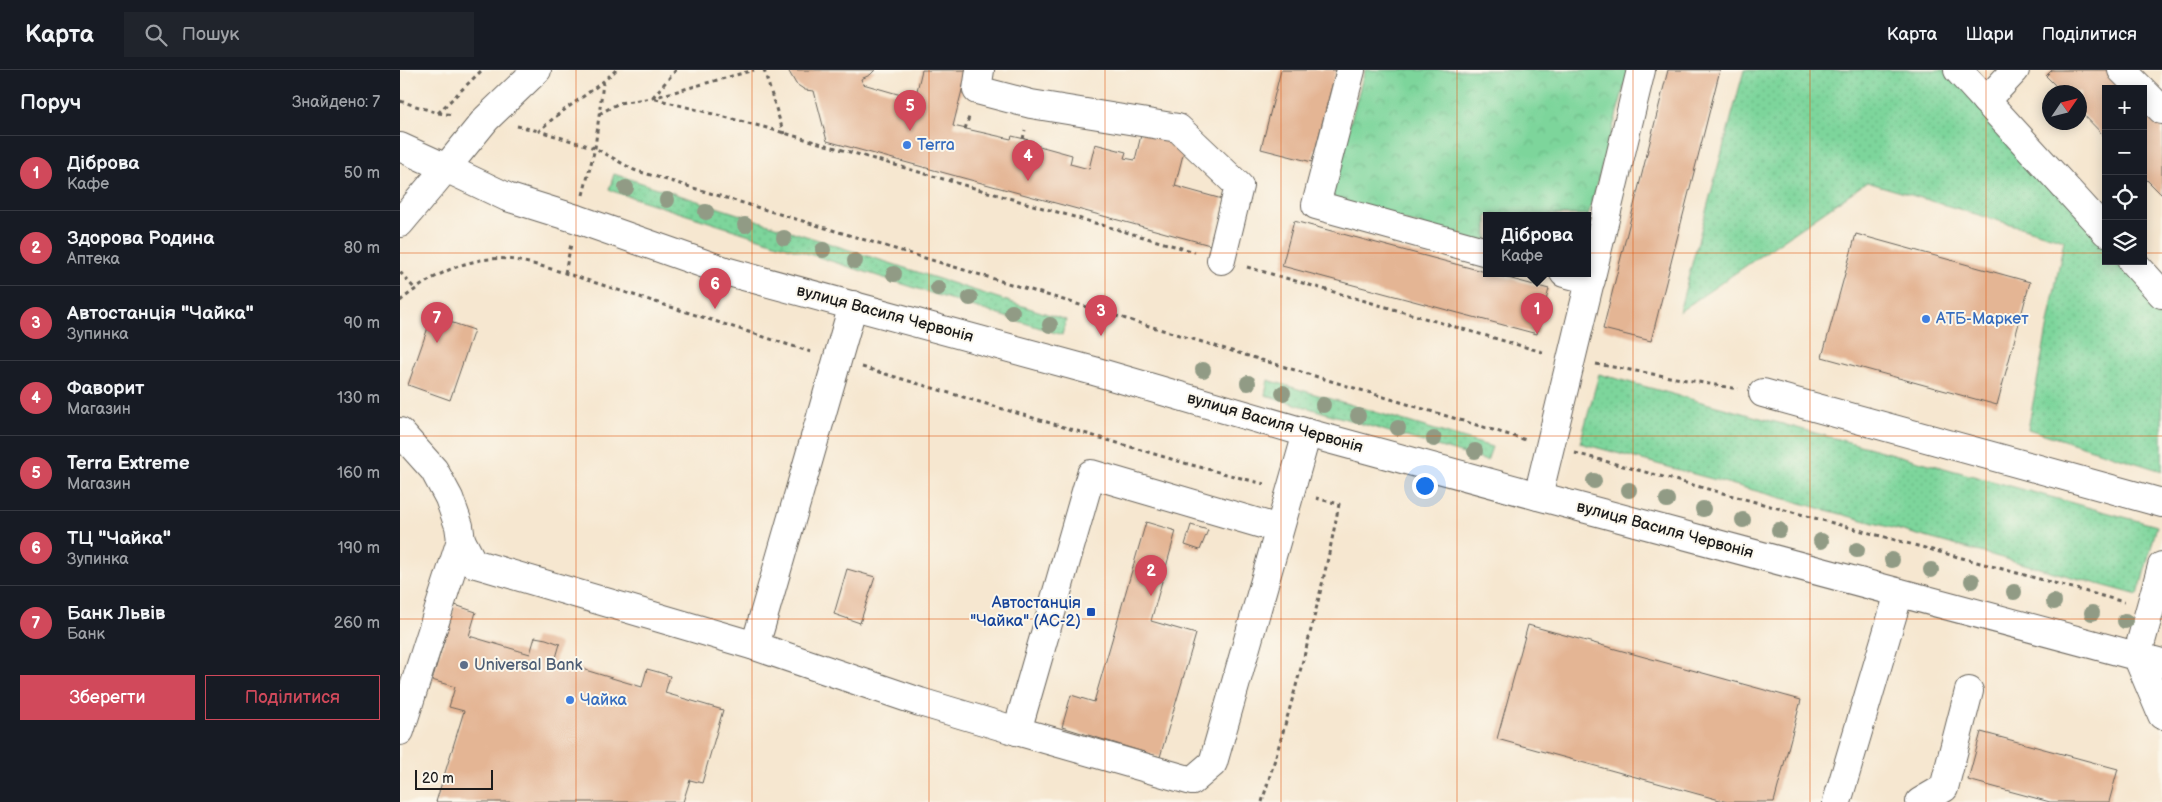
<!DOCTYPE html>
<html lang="uk">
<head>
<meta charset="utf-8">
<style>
  body { margin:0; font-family:"Balsamiq Sans",sans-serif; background:#20242c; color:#f1f3f6 }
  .controls { position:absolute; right:15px; top:15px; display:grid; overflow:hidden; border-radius:0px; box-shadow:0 2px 12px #0003 }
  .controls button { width:45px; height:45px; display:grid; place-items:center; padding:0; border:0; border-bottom:1px solid #363941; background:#171b24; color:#f1f3f6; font:25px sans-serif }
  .compass { position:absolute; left:1642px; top:15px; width:45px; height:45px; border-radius:50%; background:#171b24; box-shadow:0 2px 12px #0003; rotate:55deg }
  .scale { position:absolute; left:15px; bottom:12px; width:78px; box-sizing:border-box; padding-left:5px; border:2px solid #1c1c1c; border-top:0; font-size:14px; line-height:18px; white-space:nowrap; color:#1c1c1c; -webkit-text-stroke:4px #fbf7ec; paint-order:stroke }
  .you { position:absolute; left:1024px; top:415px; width:18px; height:18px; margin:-12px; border:4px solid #fff; border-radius:50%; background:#1a73e8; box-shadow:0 0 0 8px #1a73e833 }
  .badge { display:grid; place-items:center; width:32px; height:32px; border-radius:50%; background:#d1495b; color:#fff; font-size:16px; font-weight:700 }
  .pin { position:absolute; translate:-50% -41px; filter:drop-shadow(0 1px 2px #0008) }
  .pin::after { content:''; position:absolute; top:26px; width:18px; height:15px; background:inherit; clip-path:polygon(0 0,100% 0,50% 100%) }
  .popup { position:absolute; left:1083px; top:142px; width:108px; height:65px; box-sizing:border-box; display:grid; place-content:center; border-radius:0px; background:#171b24; filter:drop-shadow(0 1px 4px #0005); font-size:16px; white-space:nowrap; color:#9ea1a6 }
  .popup b { font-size:19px; color:#f1f3f6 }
  .popup::after { content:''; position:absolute; left:50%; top:100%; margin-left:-10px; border:10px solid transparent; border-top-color:#171b24 }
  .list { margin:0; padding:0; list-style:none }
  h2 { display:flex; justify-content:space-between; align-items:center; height:65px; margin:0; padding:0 20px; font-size:21px }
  h2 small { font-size:16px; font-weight:400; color:#9ea1a6 }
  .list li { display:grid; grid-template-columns:32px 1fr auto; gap:15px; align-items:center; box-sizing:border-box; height:75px; padding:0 20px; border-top:1px solid #363941 }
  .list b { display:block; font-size:19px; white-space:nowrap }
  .list p { margin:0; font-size:16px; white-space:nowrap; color:#9ea1a6 }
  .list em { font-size:16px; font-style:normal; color:#9ea1a6 }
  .actions { display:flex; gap:10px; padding:15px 20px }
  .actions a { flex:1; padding:11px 0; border:1px solid #d1495b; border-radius:0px; text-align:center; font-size:18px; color:#d1495b }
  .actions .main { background:#d1495b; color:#fff }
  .icon { flex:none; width:28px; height:28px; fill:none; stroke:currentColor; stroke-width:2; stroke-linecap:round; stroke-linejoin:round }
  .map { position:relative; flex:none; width:1762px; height:732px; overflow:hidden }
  header { display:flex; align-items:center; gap:30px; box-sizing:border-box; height:70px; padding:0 25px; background:#171b24; border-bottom:1px solid #363941 }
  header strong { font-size:24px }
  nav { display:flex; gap:28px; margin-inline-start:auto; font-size:18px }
  .search { width:350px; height:45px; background:#20242c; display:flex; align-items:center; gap:12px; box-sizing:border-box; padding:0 18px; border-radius:0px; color:#9ea1a6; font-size:19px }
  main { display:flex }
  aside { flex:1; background:#171b24 }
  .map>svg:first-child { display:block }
  .grass { fill:url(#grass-dots); stroke:#4c785c }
  .park { fill:url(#park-crowns); stroke:#4c785c }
  .building { fill:#e4b594 }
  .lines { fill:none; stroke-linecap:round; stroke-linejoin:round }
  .minor-casing { stroke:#68635b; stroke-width:30 }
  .major-casing { stroke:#68635b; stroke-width:30 }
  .path { stroke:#68635b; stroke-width:3; stroke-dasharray:4 4; stroke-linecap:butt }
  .minor { stroke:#fff; stroke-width:28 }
  .major { stroke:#fff; stroke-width:28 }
  .tree { fill:#919b85 }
  .grid { fill:none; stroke:#de560d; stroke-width:1; stroke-opacity:0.55 }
  .shop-dot { fill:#3f7fe0; stroke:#fbf7ec; stroke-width:2 }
  .transit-dot { fill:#1a4fb4; stroke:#fbf7ec; stroke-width:2 }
  .service-dot { fill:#5c6f8a; stroke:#fbf7ec; stroke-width:2 }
  .labels { text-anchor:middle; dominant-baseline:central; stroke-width:4; stroke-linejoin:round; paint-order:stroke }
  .shop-label { font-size:16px; fill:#366cbe; stroke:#fbf7ec; text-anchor:start }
  .street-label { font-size:16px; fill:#1c1c1c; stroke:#fbf7ec }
  .transit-label { font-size:16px; fill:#164399; stroke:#fbf7ec; text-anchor:end }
  .service-label { font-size:16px; fill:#4e5e75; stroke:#fbf7ec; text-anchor:start }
</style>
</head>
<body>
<header>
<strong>Карта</strong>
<div class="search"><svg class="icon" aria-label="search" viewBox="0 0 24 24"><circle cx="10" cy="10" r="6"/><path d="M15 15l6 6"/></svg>Пошук</div>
<nav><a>Карта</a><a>Шари</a><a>Поділитися</a></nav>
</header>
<main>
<aside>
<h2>Поруч<small>Знайдено: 7</small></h2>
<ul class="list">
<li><span class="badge">1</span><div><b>Діброва</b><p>Кафе</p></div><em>50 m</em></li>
<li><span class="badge">2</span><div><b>Здорова Родина</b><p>Аптека</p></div><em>80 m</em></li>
<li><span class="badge">3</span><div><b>Автостанція &quot;Чайка&quot;</b><p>Зупинка</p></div><em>90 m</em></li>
<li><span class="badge">4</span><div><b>Фаворит</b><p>Магазин</p></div><em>130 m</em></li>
<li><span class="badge">5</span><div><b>Terra Extreme</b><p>Магазин</p></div><em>160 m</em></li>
<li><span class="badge">6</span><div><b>ТЦ &quot;Чайка&quot;</b><p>Зупинка</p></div><em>190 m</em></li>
<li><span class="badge">7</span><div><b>Банк Львів</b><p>Банк</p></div><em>260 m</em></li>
</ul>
<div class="actions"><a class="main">Зберегти</a><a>Поділитися</a></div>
</aside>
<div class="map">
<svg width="1762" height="732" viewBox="0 0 1762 732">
  <defs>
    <pattern id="grass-dots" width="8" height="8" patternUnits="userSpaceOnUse" patternTransform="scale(1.25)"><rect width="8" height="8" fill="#7dd59b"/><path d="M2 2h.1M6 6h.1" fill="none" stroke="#6bb685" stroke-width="1.8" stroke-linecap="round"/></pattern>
    <pattern id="park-crowns" width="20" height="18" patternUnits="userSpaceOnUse" patternTransform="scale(1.25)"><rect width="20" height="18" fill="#7dd59b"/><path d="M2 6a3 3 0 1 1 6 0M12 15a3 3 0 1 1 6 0" fill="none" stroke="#6bb685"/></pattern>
  </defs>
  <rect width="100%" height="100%" fill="#fbf7ec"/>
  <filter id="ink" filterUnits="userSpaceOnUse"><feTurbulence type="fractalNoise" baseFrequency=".02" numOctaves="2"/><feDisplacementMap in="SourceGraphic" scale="10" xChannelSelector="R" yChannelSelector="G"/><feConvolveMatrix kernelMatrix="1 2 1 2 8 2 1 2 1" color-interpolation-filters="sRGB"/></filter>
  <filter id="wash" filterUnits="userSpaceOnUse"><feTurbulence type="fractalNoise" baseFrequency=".0096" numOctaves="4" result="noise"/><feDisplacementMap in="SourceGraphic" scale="20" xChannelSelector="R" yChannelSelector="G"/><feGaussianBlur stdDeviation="1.12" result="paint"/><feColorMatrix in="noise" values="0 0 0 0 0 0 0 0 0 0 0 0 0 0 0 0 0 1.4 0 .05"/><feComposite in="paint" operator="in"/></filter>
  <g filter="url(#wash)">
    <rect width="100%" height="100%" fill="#f6e7d0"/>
    <g class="grass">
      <polygon points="1344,0 1551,0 1706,171 1706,191 1725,191 1762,233 1762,401 1628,359 1664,170 1467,112 1279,242"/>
      <polygon points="214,104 666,250 662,265 209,120"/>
      <polygon points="1199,304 1757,456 1738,525 1180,373"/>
      <polygon points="868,310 1092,377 1087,391 865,325"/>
    </g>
    <polygon class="park" points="965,0 1229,0 1187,150 1187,145 1087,145 1087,174 929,129"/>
    <g id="blocks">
      <g class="building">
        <polygon points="388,0 475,0 470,5 461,9 463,14 515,29 522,0 567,0 553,56 611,69 612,66 633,71 632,74 672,85 670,94 689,99 695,74 726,82 724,88 735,90 742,61 786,73 775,116 822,129 810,175 427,71 414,21 405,20 396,14"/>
        <polygon points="881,0 936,0 912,92 861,79"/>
        <polygon points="1268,0 1320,0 1251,271 1203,259"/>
        <polygon points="1652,0 1713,0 1731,19 1706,19 1706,68 1680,41 1680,22 1662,22 1646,6"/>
        <polygon points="1743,31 1762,50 1762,125 1743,106"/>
        <polygon points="894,151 1149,219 1137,264 882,196"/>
        <polygon points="1456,164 1630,212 1597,335 1422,287"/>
        <polygon points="32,246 74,260 50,330 8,315"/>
        <polygon points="746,452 776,461 751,551 796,564 760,687 662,657 671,625 694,632"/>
        <polygon points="791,455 808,460 800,480 785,475"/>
        <polygon points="447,499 475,507 460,553 434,544"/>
        <polygon points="55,535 76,542 69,566 130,584 135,567 146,569 160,574 155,591 242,617 247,599 258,602 270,606 265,623 323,640 302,713 290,710 283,732 36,732 64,641 49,637 55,617 32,610"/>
        <polygon points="1128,555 1401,630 1374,732 1327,732 1097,669"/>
        <polygon points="1581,662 1718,699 1709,732 1650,732 1568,710"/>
      </g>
    </g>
  </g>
  <g filter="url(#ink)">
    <use href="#blocks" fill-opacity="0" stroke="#68635b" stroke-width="1"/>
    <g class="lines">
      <g class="minor-casing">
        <g id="minor">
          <polyline points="580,0 577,20 631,34 778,58 839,116 821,190"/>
          <polyline points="951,0 916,135 1087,182"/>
          <polyline points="1558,0 1706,162"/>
          <polyline points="1722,0 1741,19"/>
          <polyline points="1743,21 1762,40"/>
          <polyline points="1586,31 1615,0"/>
          <polyline points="0,77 46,98 86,49 137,0"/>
          <polyline points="1732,191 1762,224"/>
          <polyline points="1164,203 1191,210"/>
          <polyline points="1363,323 1762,433"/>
          <polyline points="0,362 34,400 49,428 59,456 61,470 73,493 355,576 453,235"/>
          <polyline points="1138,426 1241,0"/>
          <polyline points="879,459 691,404 617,661 792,711 813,693 907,363"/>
          <polyline points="1762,496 1737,586 1762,645"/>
          <polyline points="355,576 520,632 617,661"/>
          <polyline points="0,661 61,470"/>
          <polyline points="1437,732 1499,523"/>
          <polyline points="1520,732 1544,718 1569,621"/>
        </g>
      </g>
      <g class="major-casing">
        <polyline id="major" points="0,153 46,98 107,127 177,149 325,201 694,301 907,363 1138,426 1762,593"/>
      </g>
      <g class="path">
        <path d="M216,0C192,23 163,38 139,61L195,78L234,100L1126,370"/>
        <polyline points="276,0 252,28 367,58 795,182"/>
        <polyline points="364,0 384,64"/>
        <polyline points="0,31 38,43 54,45"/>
        <polyline points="38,43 82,0"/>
        <polyline points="199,44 219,33 252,28 354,0"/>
        <polyline points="117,56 139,61"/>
        <polyline points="565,59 570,44"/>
        <polyline points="623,69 625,60"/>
        <polyline points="550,112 552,105"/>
        <polyline points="183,125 195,78 203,13"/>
        <polyline points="847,197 1146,283"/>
        <polyline points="0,202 15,219"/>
        <polyline points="165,203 171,174"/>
        <polyline points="1113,209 1115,203"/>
        <path d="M0,231C26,210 56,192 90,189C110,186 144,197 165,203L411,282"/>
        <polyline points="1196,294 1338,319"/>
        <polyline points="462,297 788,394 864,414"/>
        <polyline points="1175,383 1724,532"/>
        <path d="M862,732C892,634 920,535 939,434L916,428"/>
      </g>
      <use href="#minor" class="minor"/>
      <use href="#major" class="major"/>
    </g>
    <g class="tree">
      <circle cx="226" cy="118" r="8"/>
      <circle cx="267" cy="130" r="8"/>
      <circle cx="306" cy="142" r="8"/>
      <circle cx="345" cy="155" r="8"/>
      <circle cx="384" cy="168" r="8"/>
      <circle cx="423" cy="180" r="8"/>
      <circle cx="455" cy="191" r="8"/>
      <circle cx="494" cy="204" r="8"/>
      <circle cx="538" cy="218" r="8"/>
      <circle cx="570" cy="228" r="8"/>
      <circle cx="612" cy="242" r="8"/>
      <circle cx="650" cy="255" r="8"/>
      <circle cx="803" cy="300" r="8"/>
      <circle cx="848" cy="313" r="8"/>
      <circle cx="883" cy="323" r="8"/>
      <circle cx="923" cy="335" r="8"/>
      <circle cx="958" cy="346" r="8"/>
      <circle cx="998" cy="358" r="8"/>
      <circle cx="1034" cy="369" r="8"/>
      <circle cx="1075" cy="381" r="8"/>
      <circle cx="1194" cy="411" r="8"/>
      <circle cx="1229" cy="420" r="8"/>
      <circle cx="1267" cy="430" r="8"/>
      <circle cx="1303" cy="439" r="8"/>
      <circle cx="1343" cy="450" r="8"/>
      <circle cx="1379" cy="460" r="8"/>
      <circle cx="1421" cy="471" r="8"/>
      <circle cx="1457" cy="480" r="8"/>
      <circle cx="1492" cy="490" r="8"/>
      <circle cx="1531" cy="500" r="8"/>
      <circle cx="1572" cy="511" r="8"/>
      <circle cx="1614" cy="522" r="8"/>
      <circle cx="1654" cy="532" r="8"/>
      <circle cx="1692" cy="543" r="8"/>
      <circle cx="1725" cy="551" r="8"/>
    </g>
  </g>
  <path class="grid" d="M176,0V732M352,0V732M529,0V732M705,0V732M881,0V732M1057,0V732M1233,0V732M1410,0V732M1586,0V732M0,183H1706M1743,183H1762M0,366H1762M0,549H1762"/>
  <g class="shop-dot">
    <circle cx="507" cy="75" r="5"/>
    <circle cx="1526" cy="249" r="5"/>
    <circle cx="170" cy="630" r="5"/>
  </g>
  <rect class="transit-dot" x="686" y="537" width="10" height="10" rx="2.5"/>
  <circle class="service-dot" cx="64" cy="595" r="5"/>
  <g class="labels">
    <g class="shop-label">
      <text x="517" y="75">Terra</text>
      <text x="1536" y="249">АТБ-Маркет</text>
      <text x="180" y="630">Чайка</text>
    </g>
    <g class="street-label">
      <text transform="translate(485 244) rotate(15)">вулиця Василя Червонія</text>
      <text transform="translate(875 353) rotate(16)">вулиця Василя Червонія</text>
      <text transform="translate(1265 460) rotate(15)">вулиця Василя Червонія</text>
    </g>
    <g class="transit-label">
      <text x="681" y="533">Автостанція<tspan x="681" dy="18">"Чайка" (АС-2)</tspan></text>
    </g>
    <g class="service-label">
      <text x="74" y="595">Universal Bank</text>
    </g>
  </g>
</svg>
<div class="controls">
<button>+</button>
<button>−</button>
<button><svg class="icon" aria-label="locate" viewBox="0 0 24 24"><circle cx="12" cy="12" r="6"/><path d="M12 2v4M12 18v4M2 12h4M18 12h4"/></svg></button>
<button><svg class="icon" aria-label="layers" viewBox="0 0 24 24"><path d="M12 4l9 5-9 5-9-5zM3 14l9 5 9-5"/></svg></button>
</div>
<svg class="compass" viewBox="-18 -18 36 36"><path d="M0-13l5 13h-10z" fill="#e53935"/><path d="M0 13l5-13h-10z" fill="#9ea1a6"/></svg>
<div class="scale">20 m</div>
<div class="you"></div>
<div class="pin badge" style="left:1137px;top:264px">1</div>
<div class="popup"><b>Діброва</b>Кафе</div>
<div class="pin badge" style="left:751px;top:526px">2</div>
<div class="pin badge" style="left:701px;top:266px">3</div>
<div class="pin badge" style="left:628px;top:111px">4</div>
<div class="pin badge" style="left:510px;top:61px">5</div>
<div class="pin badge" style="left:315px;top:239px">6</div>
<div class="pin badge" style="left:37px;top:273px">7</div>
</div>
</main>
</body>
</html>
